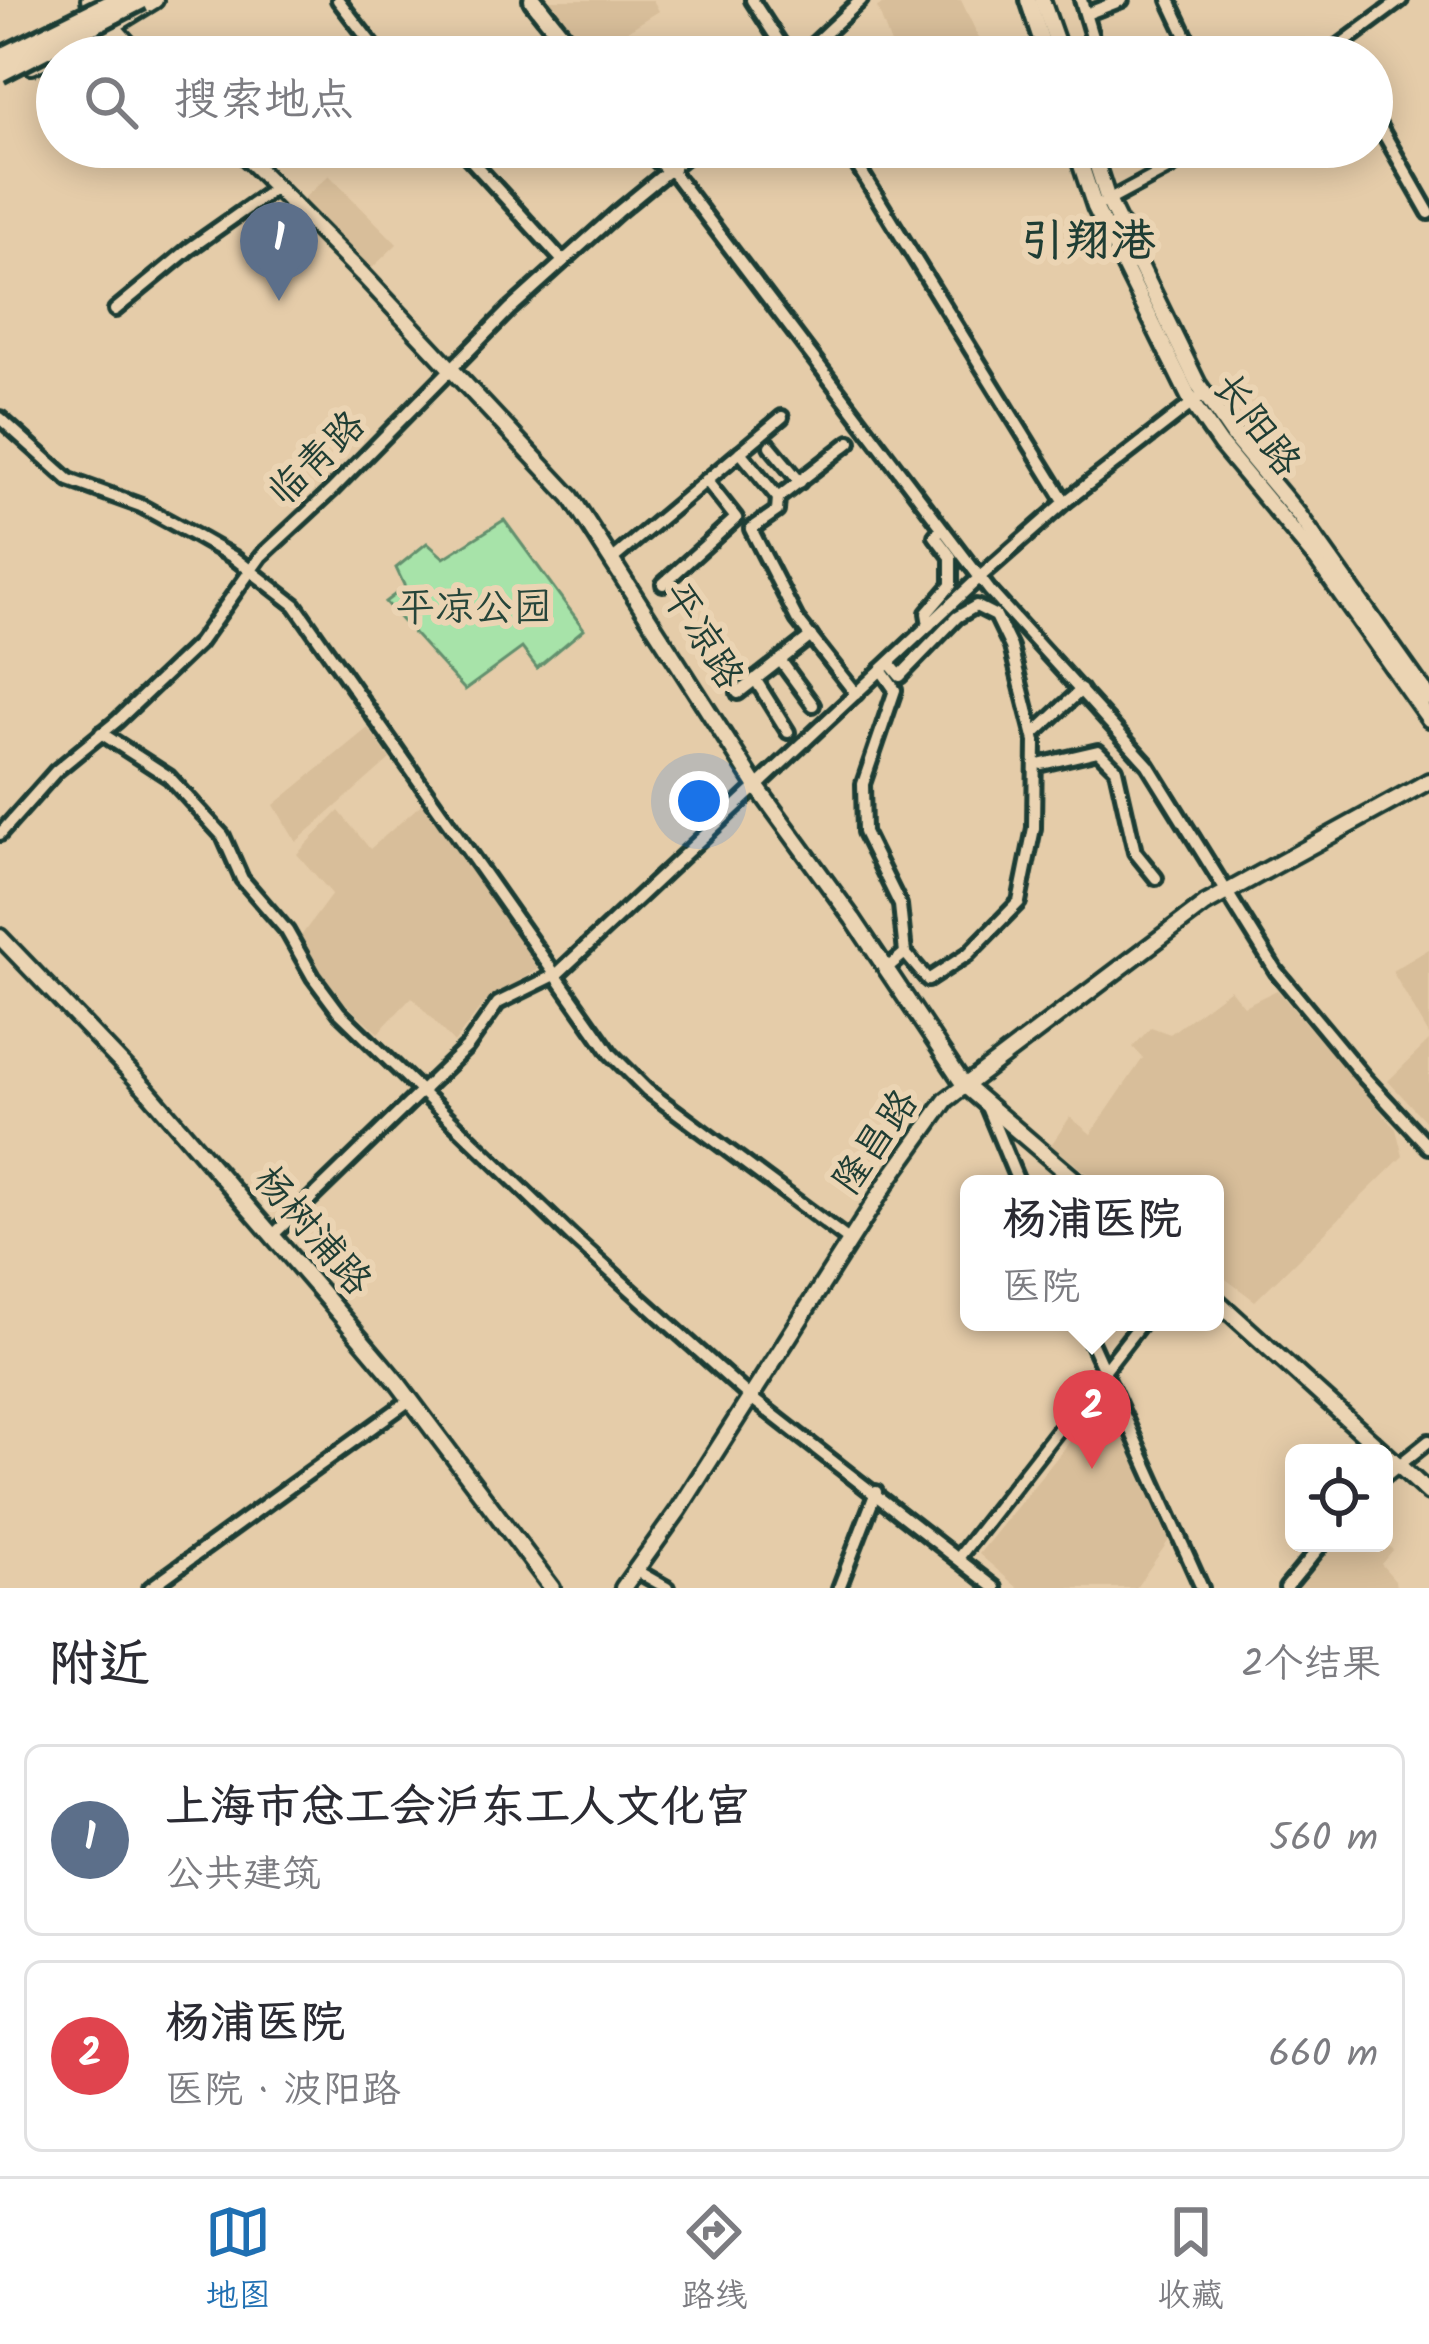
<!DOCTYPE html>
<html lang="zh">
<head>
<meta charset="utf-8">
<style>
  body { margin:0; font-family:Kalam,"LXGW WenKai TC",sans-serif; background:#f2f2f3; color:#2b2b33 }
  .controls { position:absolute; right:36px; bottom:36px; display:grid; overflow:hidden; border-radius:18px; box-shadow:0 6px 30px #0003 }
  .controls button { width:108px; height:108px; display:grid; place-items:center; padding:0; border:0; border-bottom:3px solid #e1e1e2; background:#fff; color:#2b2b33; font:60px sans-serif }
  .you { position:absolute; left:699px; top:801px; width:42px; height:42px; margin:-30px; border:9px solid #fff; border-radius:50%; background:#1a73e8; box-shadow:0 0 0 18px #1a73e833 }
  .badge { display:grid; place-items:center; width:78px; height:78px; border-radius:50%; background:#1f6fb2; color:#fff; font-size:39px; font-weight:700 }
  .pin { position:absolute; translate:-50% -99px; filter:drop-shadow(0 3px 6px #0008) }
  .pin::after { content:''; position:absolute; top:63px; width:42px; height:36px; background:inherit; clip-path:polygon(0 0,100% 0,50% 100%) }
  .popup { position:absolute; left:960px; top:1175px; width:264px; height:156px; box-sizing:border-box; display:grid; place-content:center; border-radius:18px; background:#fff; filter:drop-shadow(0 3px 9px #0005); font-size:39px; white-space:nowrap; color:#7c7c81 }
  .popup b { font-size:45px; color:#2b2b33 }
  .popup::after { content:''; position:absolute; left:50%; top:100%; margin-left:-24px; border:24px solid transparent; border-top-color:#fff }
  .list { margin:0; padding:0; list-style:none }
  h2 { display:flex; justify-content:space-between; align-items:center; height:156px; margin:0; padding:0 48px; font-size:51px }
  h2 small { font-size:39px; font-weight:400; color:#7c7c81 }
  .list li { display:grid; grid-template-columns:78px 1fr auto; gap:36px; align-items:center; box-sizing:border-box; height:192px; margin:0 24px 24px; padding:0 24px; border:3px solid #e1e1e2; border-radius:18px }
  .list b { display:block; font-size:45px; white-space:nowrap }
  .list p { margin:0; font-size:39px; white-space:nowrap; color:#7c7c81 }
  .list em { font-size:39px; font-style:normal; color:#7c7c81 }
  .icon { flex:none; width:66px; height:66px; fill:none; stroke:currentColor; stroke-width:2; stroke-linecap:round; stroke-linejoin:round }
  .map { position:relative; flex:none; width:1429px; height:1588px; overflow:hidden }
  .search { position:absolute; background:#fff; box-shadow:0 6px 30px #0003; left:36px; right:36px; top:36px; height:132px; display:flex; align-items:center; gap:30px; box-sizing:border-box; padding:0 42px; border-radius:66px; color:#7c7c81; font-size:45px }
  .sheet { height:588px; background:#fff }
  nav { display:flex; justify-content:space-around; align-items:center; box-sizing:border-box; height:168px; border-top:3px solid #e1e1e2; background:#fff; font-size:33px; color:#7c7c81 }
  nav a { display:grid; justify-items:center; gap:6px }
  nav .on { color:#1f6fb2 }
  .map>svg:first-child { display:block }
  .built { fill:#d8be9a }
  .green { fill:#a7e3a9; stroke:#63906e; stroke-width:3 }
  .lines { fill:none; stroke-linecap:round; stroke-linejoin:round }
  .minor-casing { stroke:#1f3d34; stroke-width:20 }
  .major-casing { stroke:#1f3d34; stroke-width:22 }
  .highway-casing { stroke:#1f3d34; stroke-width:26 }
  .minor { stroke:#ebd4b3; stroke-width:10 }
  .major { stroke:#ebd4b3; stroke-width:14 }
  .highway { stroke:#ebd4b3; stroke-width:16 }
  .highway-bridge-casing { stroke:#1f3d34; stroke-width:26; stroke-linecap:butt }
  .highway-bridge { stroke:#ebd4b3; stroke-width:16 }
  .labels { text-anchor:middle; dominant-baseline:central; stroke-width:12; stroke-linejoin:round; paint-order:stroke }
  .street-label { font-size:39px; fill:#1f3d34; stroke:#ebd4b3 }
  .park-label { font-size:39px; fill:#26453a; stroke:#ebd4b3 }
  .quarter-label { font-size:45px; font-weight:bold; fill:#1f3d34; stroke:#ebd4b3 }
</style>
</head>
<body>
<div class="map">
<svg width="1429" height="1588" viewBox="0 0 1429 1588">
  <rect width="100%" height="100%" fill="#e5cca9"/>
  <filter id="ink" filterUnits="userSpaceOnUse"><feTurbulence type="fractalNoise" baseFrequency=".00833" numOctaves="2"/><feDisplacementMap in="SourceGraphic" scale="24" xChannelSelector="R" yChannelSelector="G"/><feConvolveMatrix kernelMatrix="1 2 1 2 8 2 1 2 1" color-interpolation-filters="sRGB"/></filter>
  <g filter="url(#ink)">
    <g class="built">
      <polygon points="549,0 653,0 659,11 589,55"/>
      <polygon points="892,0 961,0 988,57 896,57 877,7"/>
      <polygon points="329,175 397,244 369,271 302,200"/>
      <polygon points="368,728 390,759 296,842 274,805"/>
      <polygon points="425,801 538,969 485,1002 454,1043 412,997 378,1033 332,991 301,936 332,894 297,854 339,811 370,849"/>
      <polygon points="1429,949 1429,1035 1392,971"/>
      <polygon points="1230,989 1244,1006 1277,990 1396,1129 1403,1156 1255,1301 1215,1271 1215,1184 1101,1184 1051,1145 1070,1117 1091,1134 1143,1058 1133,1047 1151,1027 1170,1034"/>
      <polygon points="1429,1041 1429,1125 1388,1081"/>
      <polygon points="1105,1398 1169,1540 1136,1588 1018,1588 979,1554"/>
      <polygon points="1384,1541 1393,1550 1381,1564 1395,1580 1396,1588 1295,1588 1332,1543"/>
    </g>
    <polygon class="green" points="504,520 584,629 537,668 522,648 465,690 385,602 405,587 396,568 427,543 444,558"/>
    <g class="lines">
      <g class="minor-casing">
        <g id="minor">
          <polyline points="338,0 382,57"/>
          <polyline points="752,0 789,57"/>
          <polyline points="1081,0 1098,57"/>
          <polyline points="1169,0 1196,57"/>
          <polyline points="1086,14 1122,0"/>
          <polyline points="800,57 861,0"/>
          <polyline points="1324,57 1401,0"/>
          <polyline points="1372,113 1429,213"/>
          <polyline points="459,147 563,261"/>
          <polyline points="846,147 1065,502"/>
          <polyline points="668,166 990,591 1148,765 1276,971 1364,1077 1429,1147"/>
          <polyline points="1104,203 1171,167 1199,147"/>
          <polyline points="115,310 189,249 277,187"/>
          <polyline points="0,418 69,480 141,506 196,536 233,557 295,605 611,1054 647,1090 850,1241"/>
          <polyline points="850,442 778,498 777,511 751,529 797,619 856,694"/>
          <polyline points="770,446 800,482"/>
          <polyline points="740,452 778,498"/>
          <polyline points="613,559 782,417"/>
          <polyline points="663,584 736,518 706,480"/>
          <polyline points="929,625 927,613 951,585 951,557 935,536 941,530"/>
          <polyline points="780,660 813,705"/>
          <polyline points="889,663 900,676 957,617 976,606 996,616 1011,647 1035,741 1034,828 1019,902 968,954 928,980 905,953"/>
          <polyline points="881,670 895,690 863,784 864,832 900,905 905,953 886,969"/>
          <polyline points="755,679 788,732"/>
          <polyline points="738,693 811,636"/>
          <polyline points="101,733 169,777 223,836 242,879 287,931 313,977 339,1012 571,1236 750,1397 995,1588"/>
          <polyline points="1034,734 1081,690"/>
          <polyline points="1042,764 1098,751 1116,769 1135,852 1156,878"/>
          <polyline points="0,834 56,771 117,721 199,643 261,556 331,491 510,309 618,212 697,147"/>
          <polyline points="987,1107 1019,1184"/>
          <polyline points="272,1236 467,1047 498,1003 557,974 980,577 1065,502 1204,394"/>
          <polyline points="1082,1322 1202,1588"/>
          <polyline points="1384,1477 1429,1441"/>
          <polyline points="959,1557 1142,1322"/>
          <polyline points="637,1571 667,1588"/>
          <polyline points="150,1588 410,1400"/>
          <polyline points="839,1588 876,1492"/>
          <polyline points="1286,1588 1323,1543"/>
        </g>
      </g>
      <g class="major-casing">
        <g id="major">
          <polyline points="89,0 140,57"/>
          <polyline points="1028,0 1047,57"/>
          <polyline points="1042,0 1062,57"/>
          <polyline points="32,66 111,27 155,0"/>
          <polyline points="236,147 362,274 571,497 757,787 853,919 964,1085 1080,1184"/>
          <polyline points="1075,147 1095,207 1192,403 1221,445 1317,560 1429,719"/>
          <polyline points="1091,147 1108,200 1198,384 1238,442 1299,515 1429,698"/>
          <polyline points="0,937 146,1089 321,1292 397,1382 552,1588"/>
          <polyline points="1215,1299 1429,1493"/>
          <polyline points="623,1588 678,1511 890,1178 946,1100 1205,904 1429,781"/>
        </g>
      </g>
      <g class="highway-casing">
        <g id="highway">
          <polyline points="533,0 578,57"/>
          <polyline points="647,147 670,169"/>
        </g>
      </g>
      <use href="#minor" class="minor"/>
      <use href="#major" class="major"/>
      <use href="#highway" class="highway"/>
      <g class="highway-bridge-casing">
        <g id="highway-bridge">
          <polyline points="0,58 117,0"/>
          <polyline points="0,73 142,0"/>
        </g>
      </g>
      <use href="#highway-bridge" class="highway-bridge"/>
    </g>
  </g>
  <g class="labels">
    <g class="street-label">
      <text transform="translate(1255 426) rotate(53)">长阳路</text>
      <text transform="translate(318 460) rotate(-44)">临青路</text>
      <text transform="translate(701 637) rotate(58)">平凉路</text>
      <text transform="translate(877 1143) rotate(-55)">隆昌路</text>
      <text transform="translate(311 1232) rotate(49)">杨树浦路</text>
    </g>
    <g class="park-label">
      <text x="474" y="610">平凉公园</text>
    </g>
    <g class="quarter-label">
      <text x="1088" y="243">引翔港</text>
    </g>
  </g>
</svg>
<div class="controls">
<button><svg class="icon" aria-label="locate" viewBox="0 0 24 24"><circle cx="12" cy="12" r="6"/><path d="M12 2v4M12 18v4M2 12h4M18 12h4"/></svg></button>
</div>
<div class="you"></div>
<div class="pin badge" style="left:279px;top:301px;background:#5c6f8a">1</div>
<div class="pin badge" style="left:1092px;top:1469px;background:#e0444e">2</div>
<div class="popup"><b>杨浦医院</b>医院</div>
<div class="search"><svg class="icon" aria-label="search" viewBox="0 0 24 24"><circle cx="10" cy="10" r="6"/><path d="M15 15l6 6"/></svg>搜索地点</div>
</div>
<section class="sheet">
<h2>附近<small>2个结果</small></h2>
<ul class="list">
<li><span class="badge" style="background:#5c6f8a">1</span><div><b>上海市总工会沪东工人文化宫</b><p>公共建筑</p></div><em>560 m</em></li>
<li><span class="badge" style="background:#e0444e">2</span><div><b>杨浦医院</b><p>医院 · 波阳路</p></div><em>660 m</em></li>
</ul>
</section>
<nav>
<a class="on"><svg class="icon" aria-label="map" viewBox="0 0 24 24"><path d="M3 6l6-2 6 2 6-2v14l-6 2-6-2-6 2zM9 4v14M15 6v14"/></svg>地图</a>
<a><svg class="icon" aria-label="directions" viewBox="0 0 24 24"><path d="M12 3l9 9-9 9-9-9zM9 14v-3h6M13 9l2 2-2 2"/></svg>路线</a>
<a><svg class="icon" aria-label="saved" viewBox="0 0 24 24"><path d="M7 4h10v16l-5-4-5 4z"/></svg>收藏</a>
</nav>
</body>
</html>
